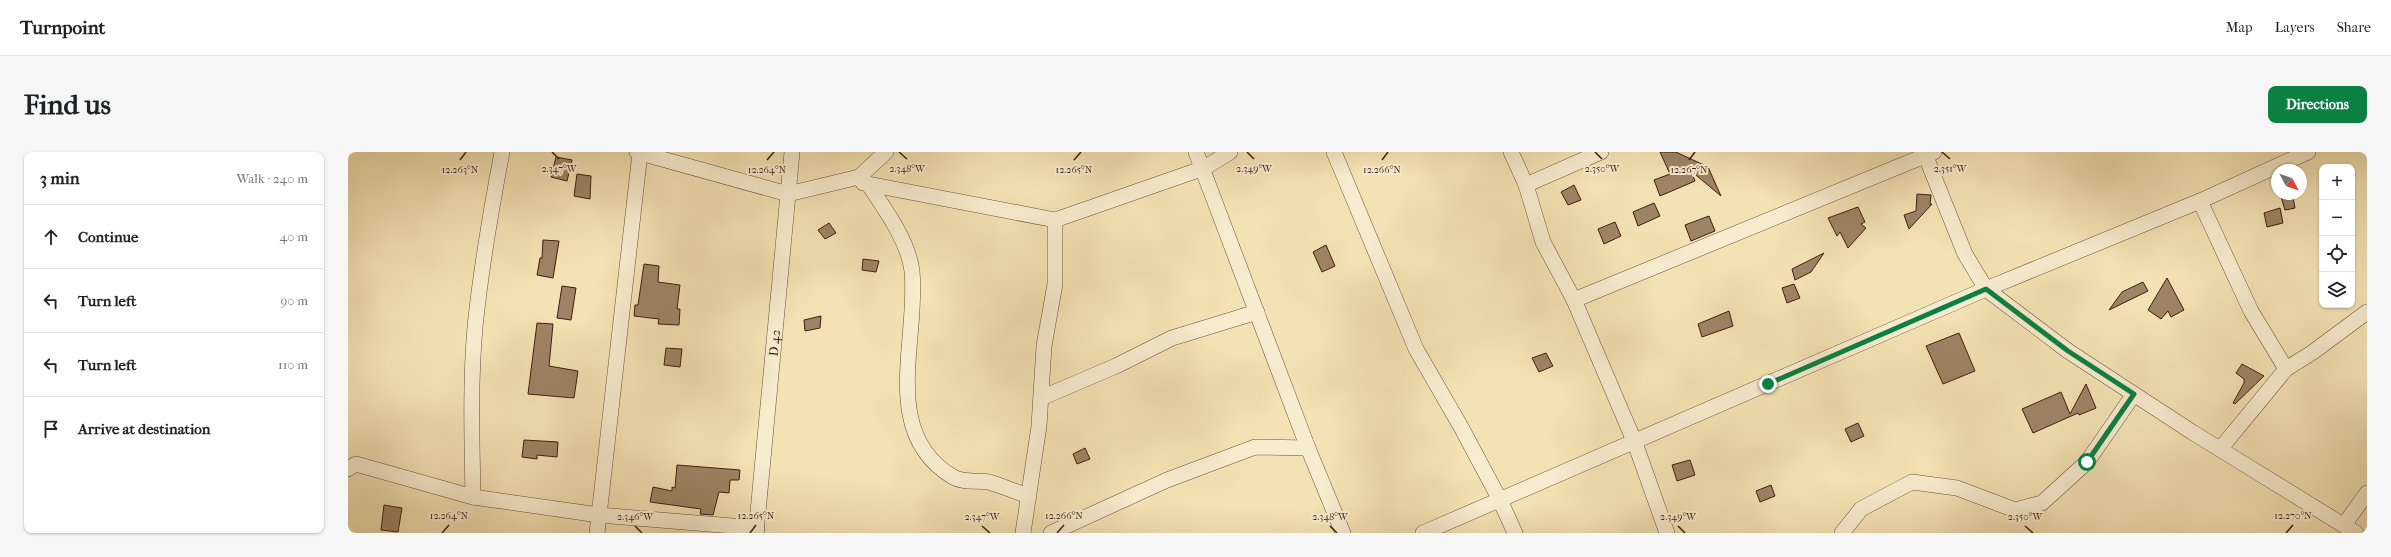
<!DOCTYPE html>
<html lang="en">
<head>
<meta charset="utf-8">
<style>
  body { margin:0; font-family:"IM FELL French Canon",serif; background:#f6f6f6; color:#202124 }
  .controls { position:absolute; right:12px; top:12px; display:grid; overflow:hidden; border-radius:8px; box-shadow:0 1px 3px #0004 }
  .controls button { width:36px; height:36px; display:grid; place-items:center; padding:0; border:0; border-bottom:1px solid #e0e0e0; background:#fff; color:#202124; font:20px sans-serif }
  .compass { position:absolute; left:1923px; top:12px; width:36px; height:36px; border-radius:50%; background:#fff; box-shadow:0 1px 3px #0004; rotate:131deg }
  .stop { position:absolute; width:12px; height:12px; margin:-9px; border:3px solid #0b8043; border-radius:50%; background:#fff }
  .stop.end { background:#0b8043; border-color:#fff; box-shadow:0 1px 4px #0008 }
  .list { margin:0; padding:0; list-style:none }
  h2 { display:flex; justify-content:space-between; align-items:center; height:52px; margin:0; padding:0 16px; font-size:17px }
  h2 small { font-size:13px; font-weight:400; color:#757577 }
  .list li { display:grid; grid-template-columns:26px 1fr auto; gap:12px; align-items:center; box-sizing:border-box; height:64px; padding:0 16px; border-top:1px solid #e0e0e0 }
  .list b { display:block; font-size:15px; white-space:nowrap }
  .list em { font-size:13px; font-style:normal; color:#757577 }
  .icon { flex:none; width:22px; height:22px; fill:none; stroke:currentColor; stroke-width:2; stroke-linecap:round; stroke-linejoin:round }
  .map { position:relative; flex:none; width:2019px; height:381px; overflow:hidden; border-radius:8px }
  header { display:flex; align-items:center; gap:24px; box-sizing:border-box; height:56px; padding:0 20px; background:#fff; border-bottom:1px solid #e0e0e0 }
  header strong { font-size:19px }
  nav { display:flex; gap:22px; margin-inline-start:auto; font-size:14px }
  .intro { display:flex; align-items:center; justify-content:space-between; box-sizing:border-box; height:96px; padding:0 24px }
  h1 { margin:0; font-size:28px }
  .button { padding:10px 18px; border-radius:8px; background:#0b8043; color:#fff; font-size:14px; font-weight:700 }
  main { display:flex; gap:24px; padding:0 24px }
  aside { flex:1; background:#fff; border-radius:8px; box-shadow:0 1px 3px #0004 }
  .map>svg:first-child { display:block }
  .building { fill:#9d8465; stroke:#3f1e11 }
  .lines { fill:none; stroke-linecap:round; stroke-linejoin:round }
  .minor-casing { stroke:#6c4f3a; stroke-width:16 }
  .minor { stroke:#f7ecce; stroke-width:15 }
  .route { stroke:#0b8043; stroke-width:5 }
  .ticks { fill:none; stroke:#3f1e11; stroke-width:1.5 }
  .labels { text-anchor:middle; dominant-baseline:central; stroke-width:4; stroke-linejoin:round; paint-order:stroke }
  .street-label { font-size:13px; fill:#3f1e11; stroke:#f7ecce }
  .ticks-label { font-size:10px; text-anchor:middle; fill:#3f1e11; stroke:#f7ecce; stroke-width:4; stroke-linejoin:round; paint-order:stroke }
</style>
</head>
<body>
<header>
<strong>Turnpoint</strong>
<nav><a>Map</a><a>Layers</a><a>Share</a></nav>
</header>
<div class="intro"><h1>Find us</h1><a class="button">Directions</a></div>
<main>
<aside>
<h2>3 min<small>Walk · 240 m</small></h2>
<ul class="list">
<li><svg class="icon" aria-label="ahead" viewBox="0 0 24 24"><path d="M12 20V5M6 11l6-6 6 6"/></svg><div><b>Continue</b></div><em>40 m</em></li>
<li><svg class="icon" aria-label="left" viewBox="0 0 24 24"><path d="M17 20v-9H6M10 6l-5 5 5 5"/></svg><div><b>Turn left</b></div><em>90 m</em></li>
<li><svg class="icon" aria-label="left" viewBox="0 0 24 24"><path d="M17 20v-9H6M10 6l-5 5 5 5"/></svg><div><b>Turn left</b></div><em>110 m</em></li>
<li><svg class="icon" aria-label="arrive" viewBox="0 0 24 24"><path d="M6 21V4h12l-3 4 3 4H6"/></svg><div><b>Arrive at destination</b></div></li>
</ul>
</aside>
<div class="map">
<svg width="2019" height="381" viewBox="0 0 2019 381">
  <rect width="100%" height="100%" fill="#f3e2b3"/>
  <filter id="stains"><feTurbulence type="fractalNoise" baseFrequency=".005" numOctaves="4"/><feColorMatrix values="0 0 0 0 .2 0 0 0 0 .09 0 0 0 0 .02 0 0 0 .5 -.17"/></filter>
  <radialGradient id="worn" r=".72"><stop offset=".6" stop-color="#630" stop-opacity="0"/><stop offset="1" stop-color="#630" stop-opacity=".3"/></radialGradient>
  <g class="building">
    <polygon points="1312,0 1328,0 1360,15 1373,44 1343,19 1347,29 1312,44 1306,28 1322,22"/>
    <polygon points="208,5 224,8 219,29 203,25"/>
    <polygon points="229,22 243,24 242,47 226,44"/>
    <polygon points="1226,33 1233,48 1220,53 1213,40"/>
    <polygon points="1569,42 1583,43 1582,53 1584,52 1561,77 1556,63 1568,59"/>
    <polygon points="1933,45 1945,45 1947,56 1937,58"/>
    <polygon points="1306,51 1312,64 1290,74 1285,60"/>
    <polygon points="1510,55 1517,70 1513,72 1518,76 1500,96 1492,80 1489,84 1480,66"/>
    <polygon points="1932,56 1935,71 1919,75 1916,61"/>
    <polygon points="1361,64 1367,79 1343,89 1337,73"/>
    <polygon points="1267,70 1273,84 1256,92 1250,77"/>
    <polygon points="481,71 488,81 477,87 470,78"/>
    <polygon points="195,88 211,89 205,126 189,123 192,106 194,106"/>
    <polygon points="978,93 987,114 974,120 965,100"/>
    <polygon points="1476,101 1463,120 1447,128 1444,117"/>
    <polygon points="515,107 531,109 528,120 514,118"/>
    <polygon points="296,112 311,114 310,130 332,133 329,157 332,157 331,173 310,172 311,167 286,164 287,153 290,153"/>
    <polygon points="1819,126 1836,158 1823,165 1820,159 1813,167 1800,158"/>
    <polygon points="1795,130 1800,139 1761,158 1774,140"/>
    <polygon points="1446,132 1452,146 1439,151 1434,136"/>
    <polygon points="214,134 228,136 223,168 209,166"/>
    <polygon points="1381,159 1385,174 1354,185 1350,172"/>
    <polygon points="473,164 472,176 457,179 456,168"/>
    <polygon points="189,171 205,172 201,214 230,219 226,246 180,242"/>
    <polygon points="1611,181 1627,219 1595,232 1578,194"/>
    <polygon points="318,196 334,197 332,215 316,213"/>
    <polygon points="1198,201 1205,214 1191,220 1184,206"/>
    <polygon points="1894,212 1916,224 1887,252 1885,251 1896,231 1896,227 1888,221"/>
    <polygon points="1738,232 1748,256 1731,263 1730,261 1685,281 1674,257 1713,240 1722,262"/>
    <polygon points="1510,271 1516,284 1503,290 1497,277"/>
    <polygon points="176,288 210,290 209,305 189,303 189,307 174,305"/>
    <polygon points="737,296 742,307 729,312 725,302"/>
    <polygon points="1342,308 1347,323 1329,329 1324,313"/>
    <polygon points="329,313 392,318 391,328 382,328 381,341 371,340 365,363 352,362 353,357 302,350 305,335 324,339 324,335 327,336"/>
    <polygon points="1423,333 1427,344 1412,350 1408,339"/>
    <polygon points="36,353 54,356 50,380 33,378"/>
  </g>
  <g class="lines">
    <g class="minor-casing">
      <g id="minor">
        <polyline points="289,0 440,42 511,25 538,0"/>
        <polyline points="848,0 960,296 995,381"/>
        <polyline points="986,0 1068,197 1113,275 1152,348 1167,381"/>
        <polyline points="1163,0 1178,33 1195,90 1226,148 1287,291 1319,381"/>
        <polyline points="1576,0 1617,102 1638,137 1720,199 1844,280 2008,381"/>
        <polyline points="515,31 707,68"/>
        <path d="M521,33C537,58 560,88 564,119C571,188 531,281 605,325C615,331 630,328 641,330C654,334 668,340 681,344"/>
        <polyline points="1178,33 1253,0"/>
        <polyline points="1852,49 1903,159 1938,217"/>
        <polyline points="1226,148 1586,0"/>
        <polyline points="693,246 768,214 824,186 909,160"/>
        <polyline points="1873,296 1938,217 1965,200 2019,160"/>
        <polyline points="0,317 8,312 125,345 251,363 409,376"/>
        <path d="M125,345C124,288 122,232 127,175C133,116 143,58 154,0"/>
        <polyline points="1996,373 2019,341"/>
        <polyline points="249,381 292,1"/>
        <path id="s1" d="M408,381L444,0"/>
        <polyline points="675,381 691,274 696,194 707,132 707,68 856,16 882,0"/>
        <polyline points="703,381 819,328 907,295 960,296"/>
        <polyline points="1075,381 1638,137 1852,49 1960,0"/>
        <polyline points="1494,381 1513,357 1564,330 1609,336 1667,358 1694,351 1739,310 1786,242"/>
      </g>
    </g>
    <use href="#minor" class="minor"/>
  </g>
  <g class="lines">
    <polyline class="route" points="1420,232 1638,137 1720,199 1786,242 1739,310"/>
  </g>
  <path class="ticks" d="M204,0L211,7M551,0L559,7M899,0L906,7M1247,0L1254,7M1594,0L1602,7M112,8L118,0M419,8L426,0M726,8L733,0M1034,8L1040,0M1341,8L1347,0M287,374L294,381M634,374L642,381M982,374L989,381M1330,374L1337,381M1677,374L1685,381M94,381L101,373M402,381L408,373M709,381L716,373M1938,381L1945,373"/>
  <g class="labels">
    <g class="street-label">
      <text stroke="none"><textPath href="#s1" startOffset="191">D 42</textPath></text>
    </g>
  </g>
  <g class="ticks-label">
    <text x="211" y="20">2.347°W</text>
    <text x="559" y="20">2.348°W</text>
    <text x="906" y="20">2.349°W</text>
    <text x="1254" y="20">2.350°W</text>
    <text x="1602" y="20">2.351°W</text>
    <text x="112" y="21">12.263°N</text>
    <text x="419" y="21">12.264°N</text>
    <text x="726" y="21">12.265°N</text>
    <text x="1034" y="21">12.266°N</text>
    <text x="1341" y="21">12.267°N</text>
    <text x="101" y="367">12.264°N</text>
    <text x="408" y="367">12.265°N</text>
    <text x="716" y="367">12.266°N</text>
    <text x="1945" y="367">12.270°N</text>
    <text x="287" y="368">2.346°W</text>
    <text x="634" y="368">2.347°W</text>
    <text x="982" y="368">2.348°W</text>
    <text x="1330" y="368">2.349°W</text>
    <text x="1677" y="368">2.350°W</text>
  </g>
  <rect width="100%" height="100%" filter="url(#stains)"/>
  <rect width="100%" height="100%" fill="url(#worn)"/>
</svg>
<div class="controls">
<button>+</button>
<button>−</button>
<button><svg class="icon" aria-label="locate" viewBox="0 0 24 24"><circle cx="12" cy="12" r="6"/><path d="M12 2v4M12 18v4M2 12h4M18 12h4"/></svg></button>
<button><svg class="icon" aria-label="layers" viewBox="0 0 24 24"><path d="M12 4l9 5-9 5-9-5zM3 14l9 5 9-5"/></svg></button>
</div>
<svg class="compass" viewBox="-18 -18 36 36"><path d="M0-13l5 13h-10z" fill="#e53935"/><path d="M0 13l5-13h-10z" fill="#757577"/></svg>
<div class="stop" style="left:1739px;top:310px"></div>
<div class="stop end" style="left:1420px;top:232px"></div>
</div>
</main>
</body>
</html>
